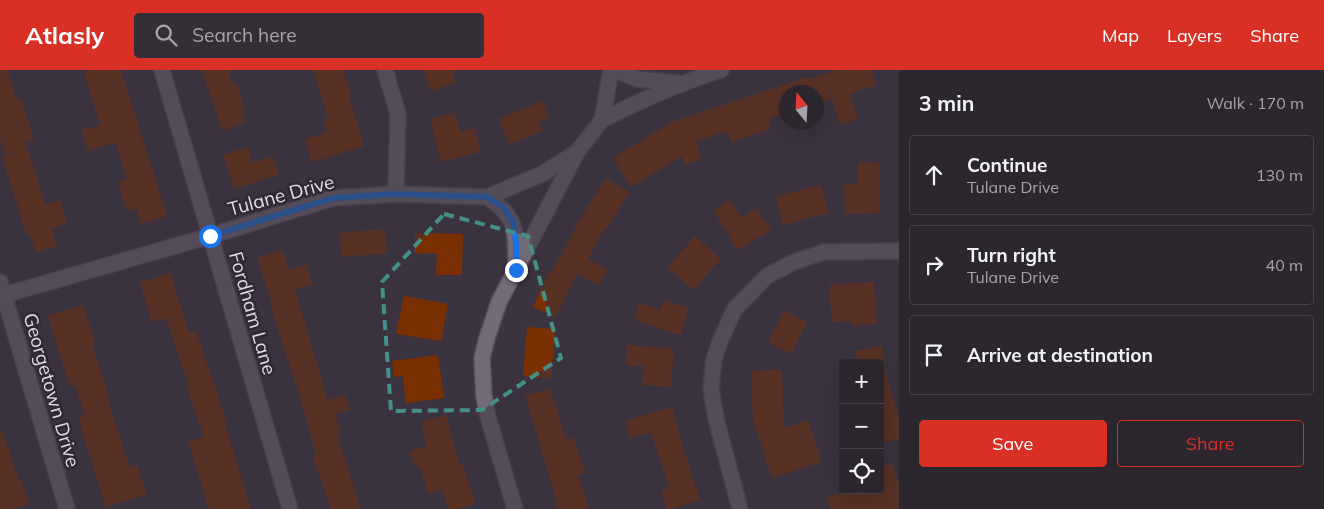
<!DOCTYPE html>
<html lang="en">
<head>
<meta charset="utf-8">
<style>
  body { margin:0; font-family:Mulish,sans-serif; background:#342e37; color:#f1f3f6 }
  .controls { position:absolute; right:15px; bottom:15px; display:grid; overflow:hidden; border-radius:5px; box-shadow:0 5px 20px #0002 }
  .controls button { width:45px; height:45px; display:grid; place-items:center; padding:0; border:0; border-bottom:1px solid #48434b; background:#2c262f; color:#f1f3f6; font:25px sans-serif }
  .compass { position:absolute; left:779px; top:15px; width:45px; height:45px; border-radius:50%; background:#2c262f; box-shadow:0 5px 20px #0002; rotate:342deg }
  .stop { position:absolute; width:15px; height:15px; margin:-11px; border:4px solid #1a73e8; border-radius:50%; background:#fff }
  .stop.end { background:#1a73e8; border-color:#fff; box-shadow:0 1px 5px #0008 }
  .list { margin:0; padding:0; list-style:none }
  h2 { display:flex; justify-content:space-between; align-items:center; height:65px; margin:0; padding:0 20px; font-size:21px }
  h2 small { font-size:16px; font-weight:400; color:#a6a5aa }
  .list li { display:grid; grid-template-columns:32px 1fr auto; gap:15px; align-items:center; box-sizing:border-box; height:80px; margin:0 10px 10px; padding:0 10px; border:1px solid #48434b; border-radius:5px }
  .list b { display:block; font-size:19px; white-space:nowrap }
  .list p { margin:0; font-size:16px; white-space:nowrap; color:#a6a5aa }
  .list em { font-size:16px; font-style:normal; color:#a6a5aa }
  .actions { display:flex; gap:10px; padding:15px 20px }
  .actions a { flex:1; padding:11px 0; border:1px solid #d93025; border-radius:5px; text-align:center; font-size:18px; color:#d93025 }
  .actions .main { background:#d93025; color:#fff }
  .icon { flex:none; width:28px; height:28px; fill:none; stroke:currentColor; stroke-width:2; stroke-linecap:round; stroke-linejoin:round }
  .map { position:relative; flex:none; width:899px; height:439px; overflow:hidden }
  header { display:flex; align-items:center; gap:30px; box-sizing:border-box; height:70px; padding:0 25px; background:#d93025; color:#fff }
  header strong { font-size:24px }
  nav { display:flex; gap:28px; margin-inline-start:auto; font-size:18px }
  .search { width:350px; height:45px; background:#342e37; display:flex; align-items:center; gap:12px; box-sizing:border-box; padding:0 18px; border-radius:5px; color:#a6a5aa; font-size:19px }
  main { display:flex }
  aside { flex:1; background:#2c262f }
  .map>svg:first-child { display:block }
  .building { fill:#7b3003 }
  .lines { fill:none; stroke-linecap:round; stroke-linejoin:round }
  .street-casing { stroke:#57515b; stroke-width:18 }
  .street { stroke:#736b78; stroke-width:15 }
  .route { stroke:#1a73e8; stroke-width:6 }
  .marked { fill:none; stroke:#43908b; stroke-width:4; stroke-dasharray:10 6; stroke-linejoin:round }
  .labels { text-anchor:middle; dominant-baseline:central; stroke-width:5; stroke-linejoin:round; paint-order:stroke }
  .street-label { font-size:19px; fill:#e0dce3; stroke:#312935 }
</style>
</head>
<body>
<header>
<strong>Atlasly</strong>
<div class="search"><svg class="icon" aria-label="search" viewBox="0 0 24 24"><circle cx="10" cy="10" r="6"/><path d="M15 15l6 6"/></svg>Search here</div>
<nav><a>Map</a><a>Layers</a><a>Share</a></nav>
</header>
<main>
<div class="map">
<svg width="899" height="439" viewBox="0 0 899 439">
  <rect width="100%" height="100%" fill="#3b333f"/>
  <g class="building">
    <polygon points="0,0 7,0 17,31 21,29 34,69 25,72 46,135 60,130 67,153 52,158 57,176 36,183 30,165 27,166 2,87 6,86 0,68"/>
    <polygon points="92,0 121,0 167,146 141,154 136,138 127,141 118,112 127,109 116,72 88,81 81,60 100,55 84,2"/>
    <polygon points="202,0 228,0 232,14 236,12 245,40 242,41 246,52 222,61"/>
    <polygon points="313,0 343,0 351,25 349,26 364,76 312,92 305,69 327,62 323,49 328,47"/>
    <polygon points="423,0 451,0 456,13 430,21"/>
    <polygon points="838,0 871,0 876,15 850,24 858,49 840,55 832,29 816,34 816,22 786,22 786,43 768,49 771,59 731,72 727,61 696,71 702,89 685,95 682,86 631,117 613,88 672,52 808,7 809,9"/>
    <polygon points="542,31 549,48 539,52 543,61 509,74 499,49"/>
    <polygon points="455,43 460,62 474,58 481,82 441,92 430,49"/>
    <polygon points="248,77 253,93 273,86 279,104 234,119 223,85"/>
    <polygon points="879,92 880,143 845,144 844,114 858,114 858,93"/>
    <polygon points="606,108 629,122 607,159 605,158 588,189 608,200 599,216 577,204 556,247 533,237 550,200 552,202 576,156"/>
    <polygon points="821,115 828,143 783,155 776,126"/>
    <polygon points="729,130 741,148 757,138 771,160 738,180 713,140"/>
    <polygon points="385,159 387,183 342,187 339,163"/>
    <polygon points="415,163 463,164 462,205 436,205 437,184 415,183"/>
    <polygon points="695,166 721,189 693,220 668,197"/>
    <polygon points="283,180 289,200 306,194 313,214 295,220 328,330 345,325 350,340 335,344 341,364 337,365 361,439 331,439 313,387 316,386 303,337 271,238 273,237 257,188"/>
    <polygon points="170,203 189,263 196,261 226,350 224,351 251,439 209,439 188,372 204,367 187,317 189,316 166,248 152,252 140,213"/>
    <polygon points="874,212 877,254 851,255 851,251 832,252 829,215"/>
    <polygon points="404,226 448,234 441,271 396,264"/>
    <polygon points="664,230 689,238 681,264 676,264 634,250 639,233 660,240"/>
    <polygon points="83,235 95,273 92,274 110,331 108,332 130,398 137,395 147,424 106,437 78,348 85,346 75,315 70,317 48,246"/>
    <polygon points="784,240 807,252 791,284 768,273"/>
    <polygon points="527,257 555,259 551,309 523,306"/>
    <polygon points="627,275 674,279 671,317 642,315 644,296 626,295"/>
    <polygon points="882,275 885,293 858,293 855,281"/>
    <polygon points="438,285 444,328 406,333 403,306 394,307 392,291"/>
    <polygon points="880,296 884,296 899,349 899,369 880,374"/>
    <polygon points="782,300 784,358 808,350 822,392 772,408 753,350 751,301"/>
    <polygon points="550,318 566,369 573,367 585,403 578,405 589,439 557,439 554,429 556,428 525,326"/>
    <polygon points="672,337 684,380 700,430 672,439 667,439 661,421 669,418 651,362 630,368 625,351"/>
    <polygon points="446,345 460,396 463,395 475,434 459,439 448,439 442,419 428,424 420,396 415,397 410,381 427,376 421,352"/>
    <polygon points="2,360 19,411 21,410 29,434 14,439 0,439 0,361"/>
    <polygon points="892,394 899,414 899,439 830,439 827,427 855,420 880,420 880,398"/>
  </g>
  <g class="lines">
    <g class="street-casing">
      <g id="street">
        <polyline points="162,0 290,439"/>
        <polyline points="385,0 398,44 396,124"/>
        <polyline points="615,0 637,9 679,13"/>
        <path d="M602,50C641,30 680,13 721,0"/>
        <path d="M487,127C518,147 516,162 516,196"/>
        <polyline points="0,212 67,439"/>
        <polyline points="4,225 210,166 333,128 396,124 487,127 542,104 577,82"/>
        <polyline points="515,439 488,347 484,327 482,288 487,268 499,232 577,82 602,50 611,0"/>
        <polyline points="740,439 716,349 711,319 714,289 719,274 734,240 767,206 794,192 824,182 899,181"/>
      </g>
    </g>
    <use href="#street" class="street"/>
  </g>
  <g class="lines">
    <polyline class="route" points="210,166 333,128 396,124 488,127 503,137 514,153 516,174 516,200"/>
  </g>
  <path d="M0 0H899V439H0ZM444,144L528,166L561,288L482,340L391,341L382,212Z" fill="#3b333f" fill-opacity=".55" fill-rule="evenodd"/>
  <path class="marked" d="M444,144L528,166L561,288L482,340L391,341L382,212Z"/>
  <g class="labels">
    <g class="street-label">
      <text transform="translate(281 125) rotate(-15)">Tulane Drive</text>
      <text transform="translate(253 243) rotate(74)">Fordham Lane</text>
      <text transform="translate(52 320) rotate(74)">Georgetown Drive</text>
    </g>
  </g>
</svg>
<div class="controls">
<button>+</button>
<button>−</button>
<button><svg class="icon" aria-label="locate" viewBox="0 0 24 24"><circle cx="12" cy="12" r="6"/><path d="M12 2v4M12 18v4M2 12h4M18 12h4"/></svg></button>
</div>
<svg class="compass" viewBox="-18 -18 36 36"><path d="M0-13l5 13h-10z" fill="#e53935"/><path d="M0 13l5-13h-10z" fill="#a6a5aa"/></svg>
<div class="stop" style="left:210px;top:166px"></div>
<div class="stop end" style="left:516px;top:200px"></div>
</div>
<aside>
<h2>3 min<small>Walk · 170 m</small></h2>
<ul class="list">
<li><svg class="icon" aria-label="ahead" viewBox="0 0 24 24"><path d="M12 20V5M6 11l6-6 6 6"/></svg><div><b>Continue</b><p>Tulane Drive</p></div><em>130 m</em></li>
<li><svg class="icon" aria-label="right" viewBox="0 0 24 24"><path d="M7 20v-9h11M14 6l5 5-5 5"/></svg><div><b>Turn right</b><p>Tulane Drive</p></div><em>40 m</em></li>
<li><svg class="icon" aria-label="arrive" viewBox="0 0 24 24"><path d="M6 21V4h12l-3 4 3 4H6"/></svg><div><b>Arrive at destination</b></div></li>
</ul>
<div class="actions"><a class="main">Save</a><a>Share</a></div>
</aside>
</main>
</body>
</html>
